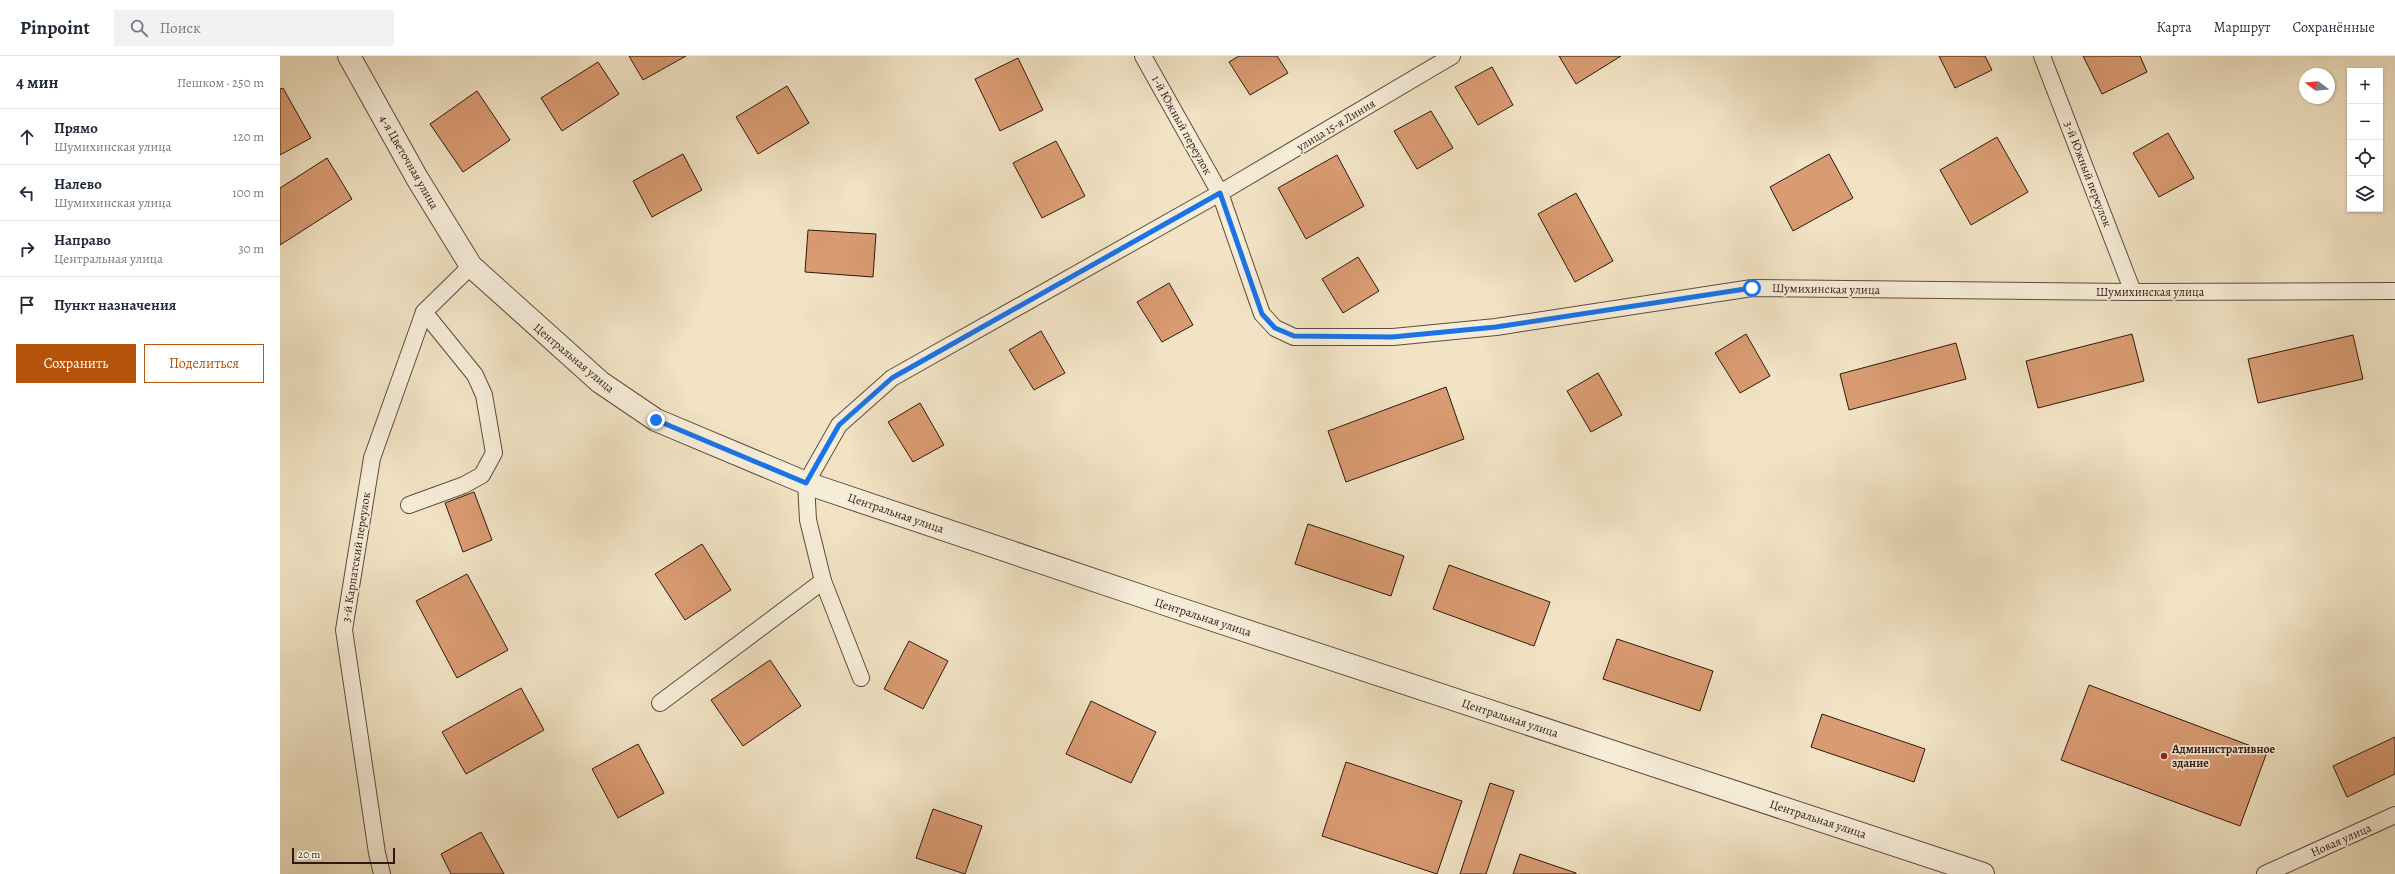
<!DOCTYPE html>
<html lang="ru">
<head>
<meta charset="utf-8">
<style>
  body { margin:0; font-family:Alegreya,serif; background:#f2f2f3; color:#1f2937 }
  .controls { position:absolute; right:12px; top:12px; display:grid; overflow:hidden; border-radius:0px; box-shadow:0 1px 3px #0004 }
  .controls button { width:36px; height:36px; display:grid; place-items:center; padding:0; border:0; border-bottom:1px solid #e0e1e3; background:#fff; color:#1f2937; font:20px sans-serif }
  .compass { position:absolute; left:2019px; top:12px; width:36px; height:36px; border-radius:50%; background:#fff; box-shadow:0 1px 3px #0004; rotate:286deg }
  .scale { position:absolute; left:12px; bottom:10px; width:103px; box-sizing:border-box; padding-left:4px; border:2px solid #31180e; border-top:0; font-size:11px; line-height:14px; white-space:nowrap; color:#31180e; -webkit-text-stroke:3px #f6edd9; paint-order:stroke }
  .stop { position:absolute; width:12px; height:12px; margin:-9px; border:3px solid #1a73e8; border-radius:50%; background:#fff }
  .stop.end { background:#1a73e8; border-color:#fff; box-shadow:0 1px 4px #0008 }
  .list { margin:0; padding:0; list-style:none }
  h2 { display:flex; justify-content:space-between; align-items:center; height:52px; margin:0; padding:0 16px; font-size:17px }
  h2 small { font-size:13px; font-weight:400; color:#747a83 }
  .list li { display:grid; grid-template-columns:26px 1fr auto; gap:12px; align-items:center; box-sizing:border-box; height:56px; padding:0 16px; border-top:1px solid #e0e1e3 }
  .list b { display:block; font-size:15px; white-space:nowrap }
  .list p { margin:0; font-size:13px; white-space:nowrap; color:#747a83 }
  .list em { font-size:13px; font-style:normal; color:#747a83 }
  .actions { display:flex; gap:8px; padding:12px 16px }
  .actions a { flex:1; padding:9px 0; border:1px solid #b45309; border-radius:0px; text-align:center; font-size:14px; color:#b45309 }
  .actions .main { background:#b45309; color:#fff }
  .icon { flex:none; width:22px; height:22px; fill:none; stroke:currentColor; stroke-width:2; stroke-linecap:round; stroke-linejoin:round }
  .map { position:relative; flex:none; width:2115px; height:818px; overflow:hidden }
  header { display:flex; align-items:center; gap:24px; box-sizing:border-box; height:56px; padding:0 20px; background:#fff; border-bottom:1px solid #e0e1e3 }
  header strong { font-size:19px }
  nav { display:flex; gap:22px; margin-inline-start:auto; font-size:14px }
  .search { width:280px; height:36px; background:#f2f2f3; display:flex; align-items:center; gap:10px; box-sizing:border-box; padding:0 14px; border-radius:0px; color:#747a83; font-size:15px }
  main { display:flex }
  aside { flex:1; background:#fff }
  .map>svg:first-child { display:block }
  .building { fill:#d99b72; stroke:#31180e }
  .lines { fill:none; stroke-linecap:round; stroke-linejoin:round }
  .service-casing { stroke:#614b3c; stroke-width:18 }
  .tertiary-casing { stroke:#614b3c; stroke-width:24 }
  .service { stroke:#f6edd9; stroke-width:16 }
  .tertiary { stroke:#f6edd9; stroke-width:22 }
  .route { stroke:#1a73e8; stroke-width:5 }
  .poi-dot { fill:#8f2418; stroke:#f6edd9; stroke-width:1.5 }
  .labels { text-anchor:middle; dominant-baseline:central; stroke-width:3.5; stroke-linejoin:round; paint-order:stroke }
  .street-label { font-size:12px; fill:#31180e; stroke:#f6edd9 }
  .poi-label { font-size:12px; font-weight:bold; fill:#31180e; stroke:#f6edd9; text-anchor:start }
</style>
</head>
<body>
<header>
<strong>Pinpoint</strong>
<div class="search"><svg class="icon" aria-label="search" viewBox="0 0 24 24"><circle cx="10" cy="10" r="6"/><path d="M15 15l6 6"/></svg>Поиск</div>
<nav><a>Карта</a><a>Маршрут</a><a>Сохранённые</a></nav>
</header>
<main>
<aside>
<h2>4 мин<small>Пешком · 250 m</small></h2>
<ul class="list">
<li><svg class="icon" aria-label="ahead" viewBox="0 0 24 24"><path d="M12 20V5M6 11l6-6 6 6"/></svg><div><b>Прямо</b><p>Шумихинская улица</p></div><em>120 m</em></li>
<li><svg class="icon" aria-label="left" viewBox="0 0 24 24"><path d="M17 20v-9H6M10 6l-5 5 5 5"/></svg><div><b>Налево</b><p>Шумихинская улица</p></div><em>100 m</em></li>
<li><svg class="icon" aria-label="right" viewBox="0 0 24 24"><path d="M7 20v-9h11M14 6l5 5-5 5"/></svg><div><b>Направо</b><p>Центральная улица</p></div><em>30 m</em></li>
<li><svg class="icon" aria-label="arrive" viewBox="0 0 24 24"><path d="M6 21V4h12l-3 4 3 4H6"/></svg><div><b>Пункт назначения</b></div></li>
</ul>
<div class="actions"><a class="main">Сохранить</a><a>Поделиться</a></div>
</aside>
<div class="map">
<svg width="2115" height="818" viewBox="0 0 2115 818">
  <rect width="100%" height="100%" fill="#f1e3c4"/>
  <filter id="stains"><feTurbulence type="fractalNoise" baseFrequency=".005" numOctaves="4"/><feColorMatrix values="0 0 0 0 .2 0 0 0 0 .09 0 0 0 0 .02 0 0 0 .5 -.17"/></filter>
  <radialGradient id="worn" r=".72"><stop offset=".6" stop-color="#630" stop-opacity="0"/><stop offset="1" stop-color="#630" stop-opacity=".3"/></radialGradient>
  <g class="building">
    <polygon points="349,0 406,0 363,24"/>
    <polygon points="959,0 997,0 1008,17 970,39 949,6"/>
    <polygon points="1279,0 1341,0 1296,28"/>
    <polygon points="1659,0 1705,0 1712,14 1675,32"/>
    <polygon points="1803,0 1860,0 1867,16 1822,38"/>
    <polygon points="738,2 763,54 720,75 695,23"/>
    <polygon points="318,6 339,38 282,75 261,42"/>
    <polygon points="1212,11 1233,49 1198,69 1175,31"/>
    <polygon points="507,30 529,67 478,98 456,61"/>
    <polygon points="3,32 31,82 0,99 0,33"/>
    <polygon points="197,35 230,84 183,116 150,68"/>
    <polygon points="1151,55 1173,92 1137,113 1114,75"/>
    <polygon points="1888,77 1914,122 1879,141 1853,97"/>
    <polygon points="1717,81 1748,136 1691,169 1660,114"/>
    <polygon points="776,85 805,140 762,162 733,107"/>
    <polygon points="403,98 422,134 372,161 353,125"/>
    <polygon points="1549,98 1573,142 1513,175 1490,131"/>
    <polygon points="1057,99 1084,150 1026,183 998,132"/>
    <polygon points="47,102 72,143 0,189 0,132"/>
    <polygon points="1296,137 1333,205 1295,226 1258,158"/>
    <polygon points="528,174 596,178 593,221 525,216"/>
    <polygon points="1078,201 1099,235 1063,257 1042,223"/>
    <polygon points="889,227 913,269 882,286 857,246"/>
    <polygon points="761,275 785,317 754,334 729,294"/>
    <polygon points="1466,278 1490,320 1460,337 1435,297"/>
    <polygon points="1852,278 1864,325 1758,352 1746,305"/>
    <polygon points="2073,279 2083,323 1978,347 1968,303"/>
    <polygon points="1676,287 1686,323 1569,354 1560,318"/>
    <polygon points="1318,317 1342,359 1311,376 1287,335"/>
    <polygon points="1166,331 1184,383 1066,426 1048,375"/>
    <polygon points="640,347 664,389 633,406 608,366"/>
    <polygon points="194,436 212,484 183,496 165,447"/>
    <polygon points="1028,468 1124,500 1111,540 1015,508"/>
    <polygon points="422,488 451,534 405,564 375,518"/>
    <polygon points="1169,509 1270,546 1254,590 1153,553"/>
    <polygon points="187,518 228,594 177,622 136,545"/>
    <polygon points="1337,583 1433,615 1420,655 1323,623"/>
    <polygon points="629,585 668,605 643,653 604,633"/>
    <polygon points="490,604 521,650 463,690 431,644"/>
    <polygon points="1809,629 1987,696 1960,770 1781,704"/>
    <polygon points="241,632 264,674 186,718 162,676"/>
    <polygon points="811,645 876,676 851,727 786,698"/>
    <polygon points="1542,658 1645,693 1634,726 1531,691"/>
    <polygon points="2115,681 2115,718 2067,741 2053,710"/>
    <polygon points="358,688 384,737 338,762 312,713"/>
    <polygon points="1066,706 1182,745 1157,818 1042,780"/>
    <polygon points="1210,727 1234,735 1206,818 1180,818"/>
    <polygon points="653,753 702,770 685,818 636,802"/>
    <polygon points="201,776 224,818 171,818 161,798"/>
    <polygon points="1240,798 1296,817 1296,818 1233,818"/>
  </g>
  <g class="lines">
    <g class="service-casing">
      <g id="service">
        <polyline points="863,0 940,137 1172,0"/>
        <polyline points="1762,0 1853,236"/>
        <polyline points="129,449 184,429 202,419 214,397 204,339 195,319 144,256"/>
        <polyline points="581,622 543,525 528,464 526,427 559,369 612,322 940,137 982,258 995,272 1014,281 1113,281 1216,271 1472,232 1853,236 2115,235"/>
        <polyline points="380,647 543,525"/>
        <polyline points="102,818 97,797 64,574 92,402 144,256 191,210"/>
        <polyline points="1985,818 2115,759"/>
      </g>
    </g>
    <g class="tertiary-casing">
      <polyline id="tertiary" points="69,0 137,122 191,210 320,326 376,364 526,427 882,547 1703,818"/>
    </g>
    <use href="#service" class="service"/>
    <use href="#tertiary" class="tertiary"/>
  </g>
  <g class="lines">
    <polyline class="route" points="376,364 526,427 559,369 612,322 940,137 982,258 995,272 1014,280 1112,281 1216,271 1472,232"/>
  </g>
  <circle class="poi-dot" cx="1884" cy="700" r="4"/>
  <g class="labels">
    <g class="street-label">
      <text transform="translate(902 69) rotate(61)">1-й Южный переулок</text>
      <text transform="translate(1056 69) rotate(-31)">улица 15-я Линия</text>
      <text transform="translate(129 106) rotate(60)">4-я Цветочная улица</text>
      <text transform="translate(1808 118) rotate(69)">3-й Южный переулок</text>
      <text transform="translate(1546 233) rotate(1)">Шумихинская улица</text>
      <text x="1870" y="236">Шумихинская улица</text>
      <text transform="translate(294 302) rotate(40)">Центральная улица</text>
      <text transform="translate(616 457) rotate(19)">Центральная улица</text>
      <text transform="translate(76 501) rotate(-81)">3-й Карпатский переулок</text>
      <text transform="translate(923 561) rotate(18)">Центральная улица</text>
      <text transform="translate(1230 662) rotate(18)">Центральная улица</text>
      <text transform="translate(1538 763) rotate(18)">Центральная улица</text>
      <text transform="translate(2061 784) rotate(-24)">Новая улица</text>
    </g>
    <g class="poi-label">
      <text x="1892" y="693">Административное<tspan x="1892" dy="14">здание</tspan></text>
    </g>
  </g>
  <rect width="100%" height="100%" filter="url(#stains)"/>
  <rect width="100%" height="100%" fill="url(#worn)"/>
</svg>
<div class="controls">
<button>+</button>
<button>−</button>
<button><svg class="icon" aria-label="locate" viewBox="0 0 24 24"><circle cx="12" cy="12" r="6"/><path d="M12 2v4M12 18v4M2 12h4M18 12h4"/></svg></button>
<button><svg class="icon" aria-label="layers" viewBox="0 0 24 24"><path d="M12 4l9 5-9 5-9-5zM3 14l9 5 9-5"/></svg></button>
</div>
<svg class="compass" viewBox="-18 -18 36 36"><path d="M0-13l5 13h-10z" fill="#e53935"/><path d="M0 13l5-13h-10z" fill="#747a83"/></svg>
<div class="scale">20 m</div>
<div class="stop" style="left:1472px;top:232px"></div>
<div class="stop end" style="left:376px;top:364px"></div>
</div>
</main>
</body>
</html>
